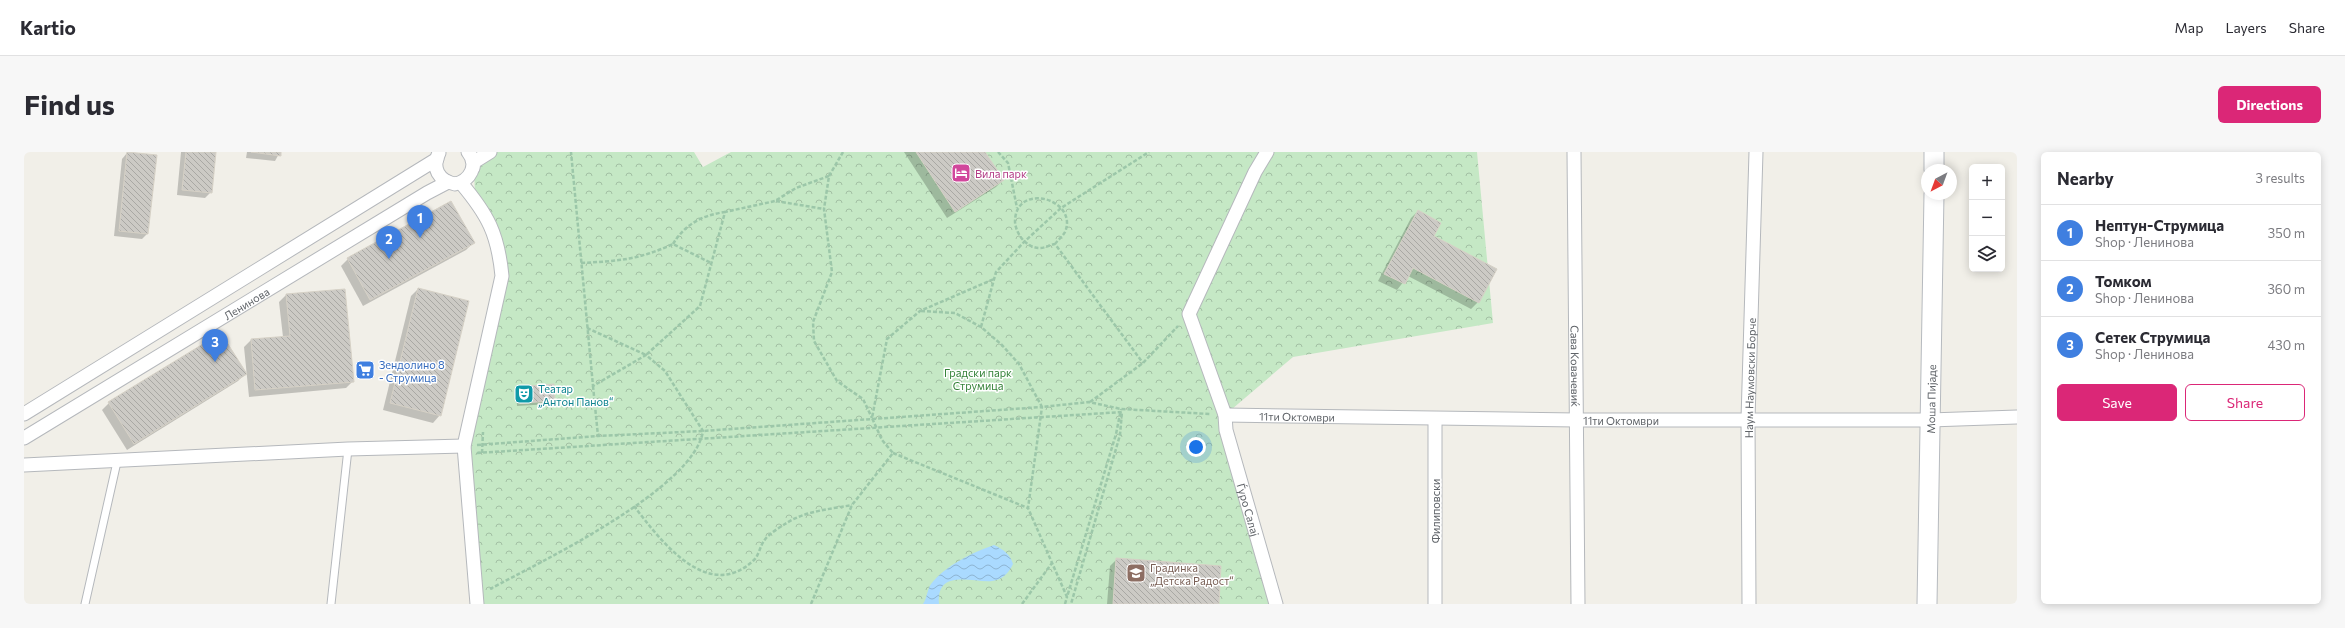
<!DOCTYPE html>
<html lang="en">
<head>
<meta charset="utf-8">
<style>
  body { margin:0; font-family:Commissioner,sans-serif; background:#f7f7f7; color:#2b2b33 }
  .controls { position:absolute; right:12px; top:12px; display:grid; overflow:hidden; border-radius:6px; box-shadow:0 2px 10px #0003 }
  .controls button { width:36px; height:36px; display:grid; place-items:center; padding:0; border:0; border-bottom:1px solid #e1e1e2; background:#fff; color:#2b2b33; font:20px sans-serif }
  .compass { position:absolute; left:1897px; top:12px; width:36px; height:36px; border-radius:50%; background:#fff; box-shadow:0 2px 10px #0003; rotate:221deg }
  .you { position:absolute; left:1172px; top:295px; width:14px; height:14px; margin:-10px; border:3px solid #fff; border-radius:50%; background:#1a73e8; box-shadow:0 0 0 6px #1a73e833 }
  .badge { display:grid; place-items:center; width:26px; height:26px; border-radius:50%; background:#db2777; color:#fff; font-size:13px; font-weight:700 }
  .pin { position:absolute; translate:-50% -33px; filter:drop-shadow(0 1px 2px #0008) }
  .pin::after { content:''; position:absolute; top:21px; width:14px; height:12px; background:inherit; clip-path:polygon(0 0,100% 0,50% 100%) }
  .list { margin:0; padding:0; list-style:none }
  h2 { display:flex; justify-content:space-between; align-items:center; height:52px; margin:0; padding:0 16px; font-size:17px }
  h2 small { font-size:13px; font-weight:400; color:#7c7c81 }
  .list li { display:grid; grid-template-columns:26px 1fr auto; gap:12px; align-items:center; box-sizing:border-box; height:56px; padding:0 16px; border-top:1px solid #e1e1e2 }
  .list b { display:block; font-size:15px; white-space:nowrap }
  .list p { margin:0; font-size:13px; white-space:nowrap; color:#7c7c81 }
  .list em { font-size:13px; font-style:normal; color:#7c7c81 }
  .actions { display:flex; gap:8px; padding:12px 16px }
  .actions a { flex:1; padding:9px 0; border:1px solid #db2777; border-radius:6px; text-align:center; font-size:14px; color:#db2777 }
  .actions .main { background:#db2777; color:#fff }
  .icon { flex:none; width:22px; height:22px; fill:none; stroke:currentColor; stroke-width:2; stroke-linecap:round; stroke-linejoin:round }
  .map { position:relative; flex:none; width:1993px; height:452px; overflow:hidden; border-radius:6px }
  header { display:flex; align-items:center; gap:24px; box-sizing:border-box; height:56px; padding:0 20px; background:#fff; border-bottom:1px solid #e1e1e2 }
  header strong { font-size:19px }
  nav { display:flex; gap:22px; margin-inline-start:auto; font-size:14px }
  .intro { display:flex; align-items:center; justify-content:space-between; box-sizing:border-box; height:96px; padding:0 24px }
  h1 { margin:0; font-size:28px }
  .button { padding:10px 18px; border-radius:6px; background:#db2777; color:#fff; font-size:14px; font-weight:700 }
  main { display:flex; gap:24px; padding:0 24px }
  aside { flex:1; background:#fff; border-radius:6px; box-shadow:0 2px 10px #0003 }
  .map>svg:first-child { display:block }
  .forest { fill:url(#forest-crowns) }
  .water { fill:url(#water-waves) }
  .shadow { fill:#0003 }
  .building { fill:url(#building-back-hatch); stroke:#d6d1c6 }
  .lines { fill:none; stroke-linecap:round; stroke-linejoin:round }
  .lane-casing { stroke:#b5b8bc; stroke-width:9 }
  .street-casing { stroke:#b5b8bc; stroke-width:15 }
  .secondary-casing { stroke:#b6babf; stroke-width:21 }
  .path { stroke:#9cc7a9; stroke-width:2.5; stroke-dasharray:4 2; stroke-linecap:butt }
  .lane { stroke:#fff; stroke-width:7 }
  .street { stroke:#fff; stroke-width:13 }
  .secondary { stroke:#fff; stroke-width:19 }
  .labels { text-anchor:middle; dominant-baseline:central; stroke-width:3; stroke-linejoin:round; paint-order:stroke }
  .hotel-label { font-size:11px; fill:#b23c85; stroke:#fff; text-anchor:start }
  .street-label { font-size:11px; fill:#5f6368; stroke:#fff }
  .shop-label { font-size:11px; fill:#366cbe; stroke:#fff; text-anchor:start }
  .park-label { font-size:11px; fill:#348238; stroke:#fff }
  .culture-label { font-size:11px; fill:#0d838f; stroke:#fff; text-anchor:start }
  .education-label { font-size:11px; fill:#785e54; stroke:#fff; text-anchor:start }
</style>
</head>
<body>
<header>
<strong>Kartio</strong>
<nav><a>Map</a><a>Layers</a><a>Share</a></nav>
</header>
<div class="intro"><h1>Find us</h1><a class="button">Directions</a></div>
<main>
<div class="map">
<svg width="1993" height="452" viewBox="0 0 1993 452">
  <defs>
    <pattern id="forest-crowns" width="20" height="18" patternUnits="userSpaceOnUse"><rect width="20" height="18" fill="#c5e8c5"/><path d="M2 6a3 3 0 1 1 6 0M12 15a3 3 0 1 1 6 0" fill="none" stroke="#a3c0a4"/></pattern>
    <pattern id="water-waves" width="16" height="10" patternUnits="userSpaceOnUse"><rect width="16" height="10" fill="#aadaff"/><path d="M0 5q4-4 8 0t8 0" fill="none" stroke="#8eb4d2"/></pattern>
    <pattern id="building-back-hatch" width="6" height="6" patternUnits="userSpaceOnUse"><rect width="6" height="6" fill="#cccac5"/><path d="M-1 5l2 2M0 0l6 6M5-1l2 2" fill="none" stroke="#a9a8a4"/></pattern>
  </defs>
  <rect width="100%" height="100%" fill="#f1efe8"/>
  <polygon class="forest" points="466,0 670,0 679,15 707,0 1453,0 1469,171 1269,205 1201,263 1252,452 453,452 440,294 478,124 451,48 450,10"/>
  <path class="water" d="M970,393C980,398 986,402 989,412C985,421 978,428 968,429C949,431 912,416 915,452H899C903,446 903,438 907,432C921,414 949,400 970,393Z"/>
  <g class="shadow">
    <polygon points="157,0 191,0 187,40 181,46 153,43"/>
    <polygon points="223,0 256,0 251,9 222,6"/>
    <polygon points="880,0 960,0 979,28 972,35 923,66"/>
    <polygon points="103,1 123,82 118,87 90,84 98,7"/>
    <polygon points="1394,59 1409,85 1454,150 1447,157 1384,124 1373,138 1354,129 1387,66"/>
    <polygon points="449,91 442,98 339,154 317,114 324,107"/>
    <polygon points="394,137 416,263 409,271 359,258 387,144"/>
    <polygon points="262,143 329,229 322,236 225,245 220,195 227,188 259,185 255,150"/>
    <polygon points="221,222 214,229 103,298 78,258 85,251"/>
    <polygon points="495,236 530,248 527,252 493,254 492,239"/>
    <polygon points="1093,407 1194,452 1083,452 1086,414"/>
  </g>
  <g class="building">
    <polygon points="103,0 133,3 124,82 95,79"/>
    <polygon points="162,0 192,0 188,41 158,38"/>
    <polygon points="227,0 257,0 257,4"/>
    <polygon points="892,0 961,0 980,28 931,60"/>
    <polygon points="427,49 451,91 346,148 323,106"/>
    <polygon points="1394,58 1417,71 1410,84 1473,117 1455,151 1389,116 1381,132 1360,122"/>
    <polygon points="394,136 445,149 417,264 366,251"/>
    <polygon points="321,137 330,230 231,238 227,187 266,184 262,142"/>
    <polygon points="197,181 223,222 110,292 84,250"/>
    <polygon points="530,232 531,249 496,251 495,235"/>
    <polygon points="1092,406 1197,414 1195,452 1089,452"/>
  </g>
  <g class="lines">
    <g class="lane-casing">
      <g id="lane">
        <polyline points="61,452 93,310"/>
        <polyline points="307,452 324,297"/>
      </g>
    </g>
    <g class="street-casing">
      <g id="street">
        <path id="s1" d="M1243,0L1231,20L1165,162L1201,263L1202,278L1252,452"/>
        <path id="s2" d="M1550,0L1554,452"/>
        <path d="M415,1C407,16 415,29 431,32C446,29 455,13 444,0"/>
        <polyline points="449,16 450,10 466,0"/>
        <path d="M437,31C464,63 474,82 478,124L440,294L453,452"/>
        <polyline points="0,262 413,7"/>
        <path id="s3" d="M1201,263L1552,268H1906L1993,265"/>
        <path id="s4" d="M0,286L403,41L424,30"/>
        <polyline points="0,313 324,297 440,294"/>
        <polyline points="1411,452 1411,267"/>
        <path id="s5" d="M1725,452L1724,267L1732,0"/>
      </g>
    </g>
    <g class="secondary-casing">
      <g id="secondary">
        <polyline points="1910,18 1910,0"/>
        <path id="s6" d="M1903,452L1910,42"/>
      </g>
    </g>
    <g class="path">
      <polyline points="974,0 984,11 993,56"/>
      <polyline points="805,24 819,0"/>
      <polyline points="752,49 800,57"/>
      <path d="M649,92C661,72 679,63 701,60"/>
      <path d="M1031,92C1034,88 1039,84 1041,80C1055,47 991,29 991,70C992,82 1002,96 1016,96C1021,96 1026,93 1031,92L1119,211"/>
      <path d="M557,111C594,109 614,108 649,92L687,111"/>
      <polyline points="897,159 931,161 957,175 978,193 995,212 1018,255 1065,250 1097,257 1186,262"/>
      <polyline points="957,175 972,120 1000,90 1037,56 1125,0"/>
      <polyline points="563,176 622,203 676,154 701,60 751,49 772,36 805,24 800,57 808,120 789,170 790,189 813,229 839,247 848,266"/>
      <polyline points="569,234 574,284"/>
      <polyline points="1066,250 1119,211 1154,174"/>
      <polyline points="453,293 574,284 679,279 1018,255 1004,356 1043,445 1092,282 1097,257"/>
      <polyline points="453,301 1098,260 1096,283 1047,452"/>
      <polyline points="458,301 459,280"/>
      <polyline points="869,301 1004,356"/>
      <path d="M610,354C636,388 684,452 730,408C735,403 736,394 740,389C744,382 755,376 761,372C780,359 807,357 828,353"/>
      <path d="M466,437C516,410 670,337 679,279L641,219L622,203L569,234L547,0"/>
      <polyline points="787,452 828,353 869,301 858,288 848,266 863,187 896,159 970,127"/>
      <polyline points="998,452 1028,411"/>
      <polyline points="1041,452 1043,445"/>
    </g>
    <use href="#lane" class="lane"/>
    <use href="#street" class="street"/>
    <use href="#secondary" class="secondary"/>
  </g>
  <defs>
    <g id="hotel-square" transform="scale(1)"><rect x="-9" y="-9" width="18" height="18" rx="4" fill="#d1479c" stroke="#fff"/><path d="M-6-4.5h1.5V1H6V5H4.5V3h-9V5H-6ZM-4 0a1.8 1.8 0 1 1 3.6 0ZM.5 0V-2.5h3Q6-2.5 6 0Z" fill="#fff"/></g>
    <g id="supermarket-square" transform="scale(1)"><rect x="-9" y="-9" width="18" height="18" rx="4" fill="#3f7fe0" stroke="#fff"/><path d="M-6-5.5h2.5l.6 2H6L4.5 2H-2.5L-4.4-4H-6ZM-1.5 3.2a1.3 1.3 0 1 0 .1 0ZM3 3.2a1.3 1.3 0 1 0 .1 0Z" fill="#fff"/></g>
    <g id="theatre-square" transform="scale(1)"><rect x="-9" y="-9" width="18" height="18" rx="4" fill="#0f9aa8" stroke="#fff"/><path d="M-5-5.5Q0-4 5-5.5V0Q5 5 0 6Q-5 5-5 0ZM-3.3-2.5H-1v1.5H-3.3ZM1-2.5H3.3v1.5H1ZM-2.8 1Q0 5.5 2.8 1Z" fill="#fff"/></g>
    <g id="school-square" transform="scale(1)"><rect x="-9" y="-9" width="18" height="18" rx="4" fill="#8d6e63" stroke="#fff"/><path d="M0-5L7-2L0 1L-7-2ZM-4 1L0 2.5L4 1V4Q0 6-4 4Z" fill="#fff"/></g>
  </defs>
  <g fill-rule="evenodd">
    <use href="#hotel-square" x="937" y="21"/>
    <use href="#supermarket-square" x="341" y="218"/>
    <use href="#theatre-square" x="500" y="242"/>
    <use href="#school-square" x="1112" y="421"/>
  </g>
  <g class="labels">
    <g class="hotel-label">
      <text x="951" y="21">Вила парк</text>
    </g>
    <g class="street-label">
      <text stroke="none"><textPath href="#s4" startOffset="260">Ленинова</textPath></text>
      <text stroke="none"><textPath href="#s2" startOffset="214">Сава Ковачевиќ</textPath></text>
      <text stroke="none"><textPath href="#s5" startOffset="226">Наум Наумовски Борче</textPath></text>
      <text stroke="none"><textPath href="#s6" startOffset="205">Моша Пијаде</textPath></text>
      <text stroke="none"><textPath href="#s3" startOffset="72">11ти Октомври</textPath></text>
      <text stroke="none"><textPath href="#s3" startOffset="396">11ти Октомври</textPath></text>
      <text stroke="none"><textPath href="#s1" startOffset="385">Ѓуро Салај</textPath></text>
      <text transform="translate(1411 359) rotate(-90)">Филиповски</text>
    </g>
    <g class="shop-label">
      <text x="355" y="212">Зендолино 8<tspan x="355" dy="13">- Струмица</tspan></text>
    </g>
    <g class="park-label">
      <text x="954" y="220">Градски парк<tspan x="954" dy="13">Струмица</tspan></text>
    </g>
    <g class="culture-label">
      <text x="514" y="236">Театар<tspan x="514" dy="13">„Антон Панов“</tspan></text>
    </g>
    <g class="education-label">
      <text x="1126" y="415">Градинка<tspan x="1126" dy="13">„Детска Радост“</tspan></text>
    </g>
  </g>
</svg>
<div class="controls">
<button>+</button>
<button>−</button>
<button><svg class="icon" aria-label="layers" viewBox="0 0 24 24"><path d="M12 4l9 5-9 5-9-5zM3 14l9 5 9-5"/></svg></button>
</div>
<svg class="compass" viewBox="-18 -18 36 36"><path d="M0-13l5 13h-10z" fill="#e53935"/><path d="M0 13l5-13h-10z" fill="#7c7c81"/></svg>
<div class="you"></div>
<div class="pin badge" style="left:396px;top:86px;background:#3f7fe0">1</div>
<div class="pin badge" style="left:365px;top:107px;background:#3f7fe0">2</div>
<div class="pin badge" style="left:191px;top:210px;background:#3f7fe0">3</div>
</div>
<aside>
<h2>Nearby<small>3 results</small></h2>
<ul class="list">
<li><span class="badge" style="background:#3f7fe0">1</span><div><b>Нептун-Струмица</b><p>Shop · Ленинова</p></div><em>350 m</em></li>
<li><span class="badge" style="background:#3f7fe0">2</span><div><b>Томком</b><p>Shop · Ленинова</p></div><em>360 m</em></li>
<li><span class="badge" style="background:#3f7fe0">3</span><div><b>Сетек Струмица</b><p>Shop · Ленинова</p></div><em>430 m</em></li>
</ul>
<div class="actions"><a class="main">Save</a><a>Share</a></div>
</aside>
</main>
</body>
</html>
